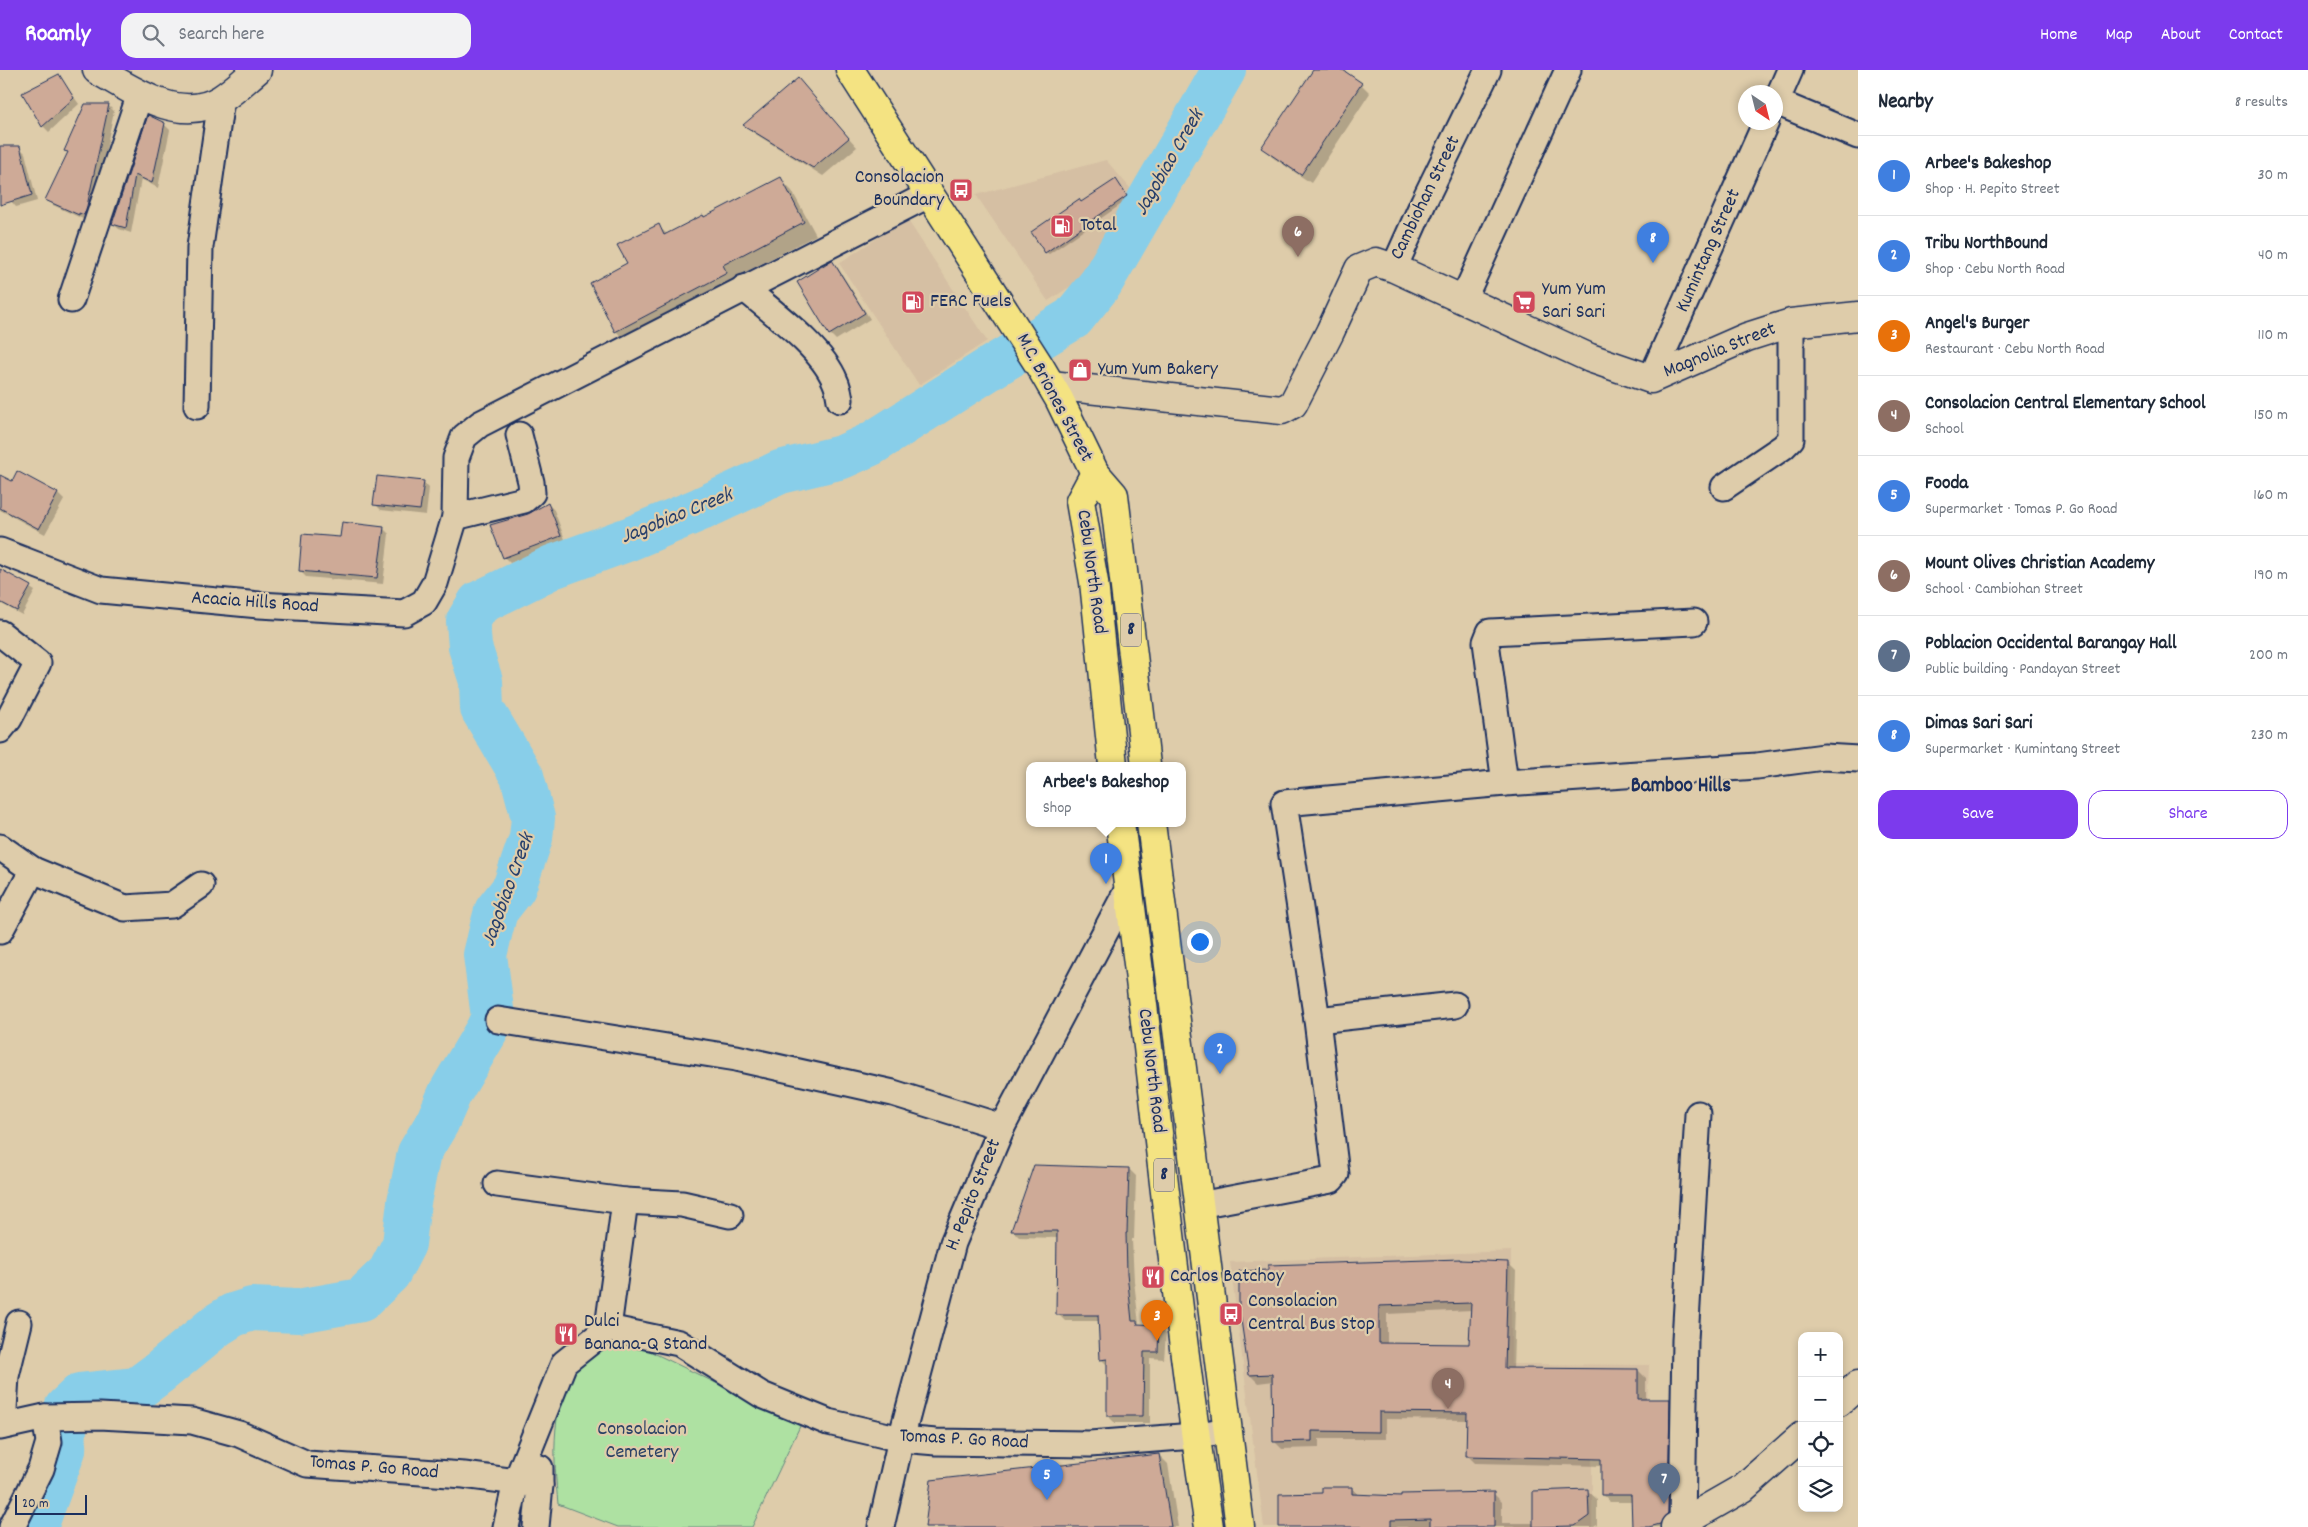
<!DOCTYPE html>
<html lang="en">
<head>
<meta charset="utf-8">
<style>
  body { margin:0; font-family:Dekko,sans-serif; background:#f2f2f3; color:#1f2937 }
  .controls { position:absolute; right:15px; bottom:15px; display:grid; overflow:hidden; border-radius:10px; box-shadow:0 2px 8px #0003 }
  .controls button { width:45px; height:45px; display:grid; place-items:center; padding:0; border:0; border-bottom:1px solid #e0e1e3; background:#fff; color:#1f2937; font:25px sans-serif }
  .compass { position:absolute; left:1738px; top:15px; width:45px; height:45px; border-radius:50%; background:#fff; box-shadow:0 2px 8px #0003; rotate:145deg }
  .scale { position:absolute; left:15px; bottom:12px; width:72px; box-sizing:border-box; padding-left:5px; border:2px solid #1b2f5e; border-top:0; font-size:14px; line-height:18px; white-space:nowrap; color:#1b2f5e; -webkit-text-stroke:4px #deccaa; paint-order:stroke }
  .you { position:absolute; left:1199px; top:871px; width:18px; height:18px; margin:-12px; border:4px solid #fff; border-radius:50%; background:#1a73e8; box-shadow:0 0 0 8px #1a73e833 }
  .badge { display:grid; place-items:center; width:32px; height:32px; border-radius:50%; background:#7c3aed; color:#fff; font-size:16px; font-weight:700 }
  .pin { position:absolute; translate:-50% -41px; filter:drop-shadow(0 1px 2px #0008) }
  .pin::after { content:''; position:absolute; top:26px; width:18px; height:15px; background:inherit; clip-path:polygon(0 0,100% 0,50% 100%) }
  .popup { position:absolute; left:1026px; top:692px; width:160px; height:65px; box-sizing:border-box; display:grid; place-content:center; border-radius:10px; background:#fff; filter:drop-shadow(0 1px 4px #0005); font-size:16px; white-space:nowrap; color:#747a83 }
  .popup b { font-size:19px; color:#1f2937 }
  .popup::after { content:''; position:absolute; left:50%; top:100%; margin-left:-10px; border:10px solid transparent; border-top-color:#fff }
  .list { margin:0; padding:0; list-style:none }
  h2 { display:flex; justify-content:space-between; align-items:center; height:65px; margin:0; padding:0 20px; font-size:21px }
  h2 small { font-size:16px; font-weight:400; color:#747a83 }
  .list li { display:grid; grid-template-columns:32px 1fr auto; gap:15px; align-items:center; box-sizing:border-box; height:80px; padding:0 20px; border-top:1px solid #e0e1e3 }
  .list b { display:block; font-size:19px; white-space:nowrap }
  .list p { margin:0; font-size:16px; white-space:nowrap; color:#747a83 }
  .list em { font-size:16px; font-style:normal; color:#747a83 }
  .actions { display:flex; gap:10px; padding:15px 20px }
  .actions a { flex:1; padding:11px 0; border:1px solid #7c3aed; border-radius:15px; text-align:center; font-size:18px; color:#7c3aed }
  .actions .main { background:#7c3aed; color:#fff }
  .icon { flex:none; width:28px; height:28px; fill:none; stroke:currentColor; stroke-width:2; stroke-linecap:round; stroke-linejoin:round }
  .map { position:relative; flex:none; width:1858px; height:1457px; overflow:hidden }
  header { display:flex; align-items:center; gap:30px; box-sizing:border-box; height:70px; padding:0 25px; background:#7c3aed; color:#fff }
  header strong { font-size:24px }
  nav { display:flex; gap:28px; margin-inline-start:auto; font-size:18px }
  .search { width:350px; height:45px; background:#f2f2f3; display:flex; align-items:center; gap:12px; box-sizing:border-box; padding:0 18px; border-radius:15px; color:#747a83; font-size:19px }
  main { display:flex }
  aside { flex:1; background:#fff }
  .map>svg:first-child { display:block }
  .built { fill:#d5bfa3 }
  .green { fill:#aee1a2; stroke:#648880 }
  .shadow { fill:#0003; fill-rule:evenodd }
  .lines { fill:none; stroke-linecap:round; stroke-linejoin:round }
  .river { stroke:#88cee9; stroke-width:44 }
  .building { fill:#ceaa97; stroke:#1b2f5e; fill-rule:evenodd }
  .street-casing { stroke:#1b2f5e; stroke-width:29 }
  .secondary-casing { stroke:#1b2f5e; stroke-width:31 }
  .primary-casing { stroke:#1b2f5e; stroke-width:31 }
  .street { stroke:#deccaa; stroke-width:25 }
  .secondary { stroke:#deccaa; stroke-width:28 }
  .primary { stroke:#f4e382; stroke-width:28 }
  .labels { text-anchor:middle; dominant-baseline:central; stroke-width:4.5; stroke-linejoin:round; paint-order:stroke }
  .shield { fill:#deccaa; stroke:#565e75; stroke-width:1 }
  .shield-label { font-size:19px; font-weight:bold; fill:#1b2f5e }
  .poi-label { font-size:20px; fill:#1b2f5e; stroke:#deccaa; text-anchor:start }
  .street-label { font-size:20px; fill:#1b2f5e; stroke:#deccaa }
  .park-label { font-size:20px; fill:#2a4165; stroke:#deccaa }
  .water-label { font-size:21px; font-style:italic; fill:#263f6c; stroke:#deccaa }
  .neighbourhood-label { font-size:21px; font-weight:bold; fill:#1b2f5e; stroke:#deccaa }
</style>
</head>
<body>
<header>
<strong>Roamly</strong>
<div class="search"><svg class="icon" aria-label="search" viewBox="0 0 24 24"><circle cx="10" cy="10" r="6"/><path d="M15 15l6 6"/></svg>Search here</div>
<nav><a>Home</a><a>Map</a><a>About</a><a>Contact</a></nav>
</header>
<main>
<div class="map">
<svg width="1858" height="1457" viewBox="0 0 1858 1457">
  <rect width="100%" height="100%" fill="#deccaa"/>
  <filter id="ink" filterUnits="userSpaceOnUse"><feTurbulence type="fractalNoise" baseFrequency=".02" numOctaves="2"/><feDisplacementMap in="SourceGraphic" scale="10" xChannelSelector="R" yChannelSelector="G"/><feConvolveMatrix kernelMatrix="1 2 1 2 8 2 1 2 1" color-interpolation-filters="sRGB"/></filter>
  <g filter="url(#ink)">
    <g class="built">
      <polygon points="1106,90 1142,132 1077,212 1048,231 976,125"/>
      <polygon points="907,149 987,271 919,315 839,193"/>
      <polygon points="1511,1181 1511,1294 1649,1295 1645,1383 1592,1383 1592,1457 1264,1457 1230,1192"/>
    </g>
    <path class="green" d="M608,1269L635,1274L801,1354L752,1457H618L558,1434C554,1390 548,1328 582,1292C590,1284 600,1277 608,1269Z"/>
    <g class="shadow">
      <polygon points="1314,0 1341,0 1361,14 1370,23 1311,113 1272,87 1263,78"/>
      <polygon points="59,6 79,34 49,62 43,56 24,23"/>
      <polygon points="798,10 857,77 823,106 754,63 745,55"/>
      <polygon points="108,35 114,41 93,142 85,150 53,135 47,129 69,83 66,80"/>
      <polygon points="149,47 164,54 170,60 158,118 141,109 131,163 119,159 113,154"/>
      <polygon points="0,77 19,77 25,83 37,131 16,137 0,118"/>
      <polygon points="780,109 792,121 816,165 734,208 738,216 628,274 616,261 591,214 628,194 658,156 668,165 705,148"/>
      <polygon points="1118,113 1129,129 1049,184 1046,182 1081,133"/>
      <polygon points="832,192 838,198 870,249 836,270 830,264"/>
      <polygon points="18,403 58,424 64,430 45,464 0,440 0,406 12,413"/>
      <polygon points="423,412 429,418 426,445 381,440 375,434"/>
      <polygon points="548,434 554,440 566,472 510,493 504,487"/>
      <polygon points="383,458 389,464 383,514 306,507 300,501 341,469"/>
      <polygon points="0,500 35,521 22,545 0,533"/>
      <polygon points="1129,1099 1136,1106 1134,1169 1132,1169 1134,1211 1139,1254 1159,1257 1166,1264 1164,1289 1150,1288 1150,1353 1115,1353 1108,1346 1108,1296 1101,1289 1100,1251 1065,1251 1058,1244 1058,1168 1019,1167 1012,1160"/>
      <path d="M1462,1192L1508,1193L1516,1201L1513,1299L1638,1300L1646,1308V1330H1669L1677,1338L1671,1457H1634L1633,1432H1610L1602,1425V1396L1475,1393L1467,1385L1468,1350L1386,1349V1369H1319V1378L1282,1379L1274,1371V1311L1258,1313L1250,1305ZM1472,1240L1470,1275L1387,1274V1244Z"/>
      <polygon points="1159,1385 1168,1394 1178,1457 928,1457"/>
      <polygon points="1352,1418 1359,1425 1402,1427 1493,1423 1502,1432 1502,1453 1534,1453 1588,1421 1597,1429 1597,1455 1594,1457 1280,1457 1323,1424"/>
    </g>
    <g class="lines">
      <polyline class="river" points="36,1457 64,1380 66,1338 80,1325 137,1319 160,1302 217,1255 233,1245 252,1239 298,1241 361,1230 389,1203 404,1174 409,1132 419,1083 437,1053 450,1023 487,960 493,947 485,885 491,860 496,841 514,818 531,768 533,748 522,706 482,639 481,611 470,577 468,551 479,533 552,497 629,469 701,439 780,402 842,387 871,374 992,297 1073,248 1101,213 1224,0"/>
    </g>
    <g class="building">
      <polygon points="1313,0 1343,0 1362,13 1301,105 1261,78"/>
      <polygon points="59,4 74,28 42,57 22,23"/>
      <polygon points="798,8 849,68 813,98 743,55"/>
      <polygon points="85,34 109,34 87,136 84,145 79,143 79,145 45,130 68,82 64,81"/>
      <polygon points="148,45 165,53 152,113 135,105 126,158 112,154"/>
      <polygon points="0,76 20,76 32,125 0,135"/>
      <polygon points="781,107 804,152 723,195 727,203 615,262 590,213 627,193 617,175 659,154 664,165 703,145 704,147"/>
      <polygon points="1116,109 1127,126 1045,183 1031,162 1079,129 1081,132"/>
      <polygon points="832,190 865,243 829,265 797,212"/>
      <polygon points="17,401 58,423 39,459 0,438 0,405 12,411"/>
      <polygon points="377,406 424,411 420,440 373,435"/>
      <polygon points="548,433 561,466 503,488 490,455 528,444"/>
      <polygon points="342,452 384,457 377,508 299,501 302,464 340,467"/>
      <polygon points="0,499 31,516 17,541 0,532"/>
      <polygon points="1034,1095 1129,1098 1127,1163 1126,1163 1127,1203 1132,1251 1137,1251 1137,1254 1159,1255 1158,1282 1144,1282 1143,1346 1107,1346 1107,1289 1100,1290 1098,1245 1056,1245 1057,1161 1011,1161"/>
      <path d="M1460,1189V1190L1508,1192L1505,1298L1638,1299V1329H1670L1668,1443L1660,1454L1649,1457H1632L1631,1425H1601V1389L1466,1386L1467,1343L1379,1342V1362L1312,1361V1371L1273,1372L1272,1304L1249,1305L1239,1236V1201L1268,1200V1195ZM1471,1233L1469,1274L1379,1273V1236Z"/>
      <polygon points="1159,1384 1171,1457 925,1457 931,1410"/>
      <polygon points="1322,1417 1352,1417 1352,1424 1401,1426 1401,1424 1494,1422 1494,1457 1430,1457 1430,1449 1391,1450 1391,1457 1279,1457 1279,1424 1322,1423"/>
      <polygon points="1588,1419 1589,1446 1575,1456 1533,1457 1533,1421"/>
    </g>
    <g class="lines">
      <g class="street-casing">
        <g id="street">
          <polyline points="1776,32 1858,66"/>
          <polyline points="1776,32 1790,0"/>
          <polyline points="1394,198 1424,131 1488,0"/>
          <path d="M744,218C772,242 822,278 835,311C838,317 839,324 840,330"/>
          <polyline points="71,230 140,24"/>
          <polyline points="1463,230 1568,0"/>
          <polyline points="1651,309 1766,52"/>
          <polyline points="197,336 200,177 221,30"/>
          <polyline points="1724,417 1783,377 1791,369 1791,253"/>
          <polyline points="455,447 524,430 532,423 531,412 519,365"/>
          <polyline points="0,481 101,520 259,535 404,543 424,532 435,513 455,447 456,388 464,367 480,354 930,124"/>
          <polyline points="0,563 38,593 9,649 0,660"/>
          <polyline points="1505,713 1486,572 1490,562 1694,552"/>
          <polyline points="0,777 33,800 125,838 172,835 201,815"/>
          <polyline points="0,861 33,800"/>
          <polyline points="498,950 736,988 893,1023 1002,1057"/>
          <polyline points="1317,950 1455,935"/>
          <polyline points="497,1114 625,1131 682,1134 730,1145"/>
          <polyline points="1199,1135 1331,1110 1336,1104 1317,950 1284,733 1505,713 1757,696 1824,687 1858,689"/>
          <polyline points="608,1258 625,1131"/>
          <polyline points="3,1356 6,1306 19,1253"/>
          <polyline points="0,1357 45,1347 100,1346 192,1351 239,1364 307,1394 464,1405 540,1415"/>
          <polyline points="1682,1453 1685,1270 1698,1044"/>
          <polyline points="12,1457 41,1399 49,1372 45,1347"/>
          <polyline points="506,1457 516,1412 564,1293 608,1258 679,1273 762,1325 828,1352 901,1369 936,1372 1090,1374 1194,1366 1227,1360"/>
          <polyline points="536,1457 540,1415 540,1398"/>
          <polyline points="881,1457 901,1369 953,1173 1002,1057 1129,817"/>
        </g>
      </g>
      <g class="secondary-casing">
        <g id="secondary">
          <path d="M97,0C132,20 180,55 221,29C234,21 245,10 257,0"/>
          <polyline points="1051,315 1282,340 1293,334 1330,262 1359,199 1376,192 1394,198 1590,288 1651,309 1747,267 1791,253 1858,246"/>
          <polyline points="1839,1332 1858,1315"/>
          <polyline points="1675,1457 1743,1418 1802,1366"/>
        </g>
      </g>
      <g class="primary-casing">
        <g id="primary">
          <polyline points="850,0 1039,295 1059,329 1095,403 1114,425 1146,695"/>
          <polyline points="1095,403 1080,431 1094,512 1113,695"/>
          <path d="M1120,753C1152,987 1173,1223 1209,1457"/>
          <polyline points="1151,753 1240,1457"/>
        </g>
      </g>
      <use href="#street" class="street"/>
      <use href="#secondary" class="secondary"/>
      <use href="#primary" class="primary"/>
    </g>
  </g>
  <defs>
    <g id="bus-square" transform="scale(1.25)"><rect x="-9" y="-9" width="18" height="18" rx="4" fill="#d1495b" stroke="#deccaa"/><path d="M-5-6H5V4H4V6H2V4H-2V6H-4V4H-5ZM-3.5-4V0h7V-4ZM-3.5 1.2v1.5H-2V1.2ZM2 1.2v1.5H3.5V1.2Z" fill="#fff"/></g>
    <g id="fuel-square" transform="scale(1.25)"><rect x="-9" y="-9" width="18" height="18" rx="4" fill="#d1495b" stroke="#deccaa"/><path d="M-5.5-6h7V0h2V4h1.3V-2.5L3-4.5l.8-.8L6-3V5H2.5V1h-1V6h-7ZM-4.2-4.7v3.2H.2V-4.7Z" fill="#fff"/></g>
    <g id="supermarket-square" transform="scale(1.25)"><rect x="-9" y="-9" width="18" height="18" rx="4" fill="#d1495b" stroke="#deccaa"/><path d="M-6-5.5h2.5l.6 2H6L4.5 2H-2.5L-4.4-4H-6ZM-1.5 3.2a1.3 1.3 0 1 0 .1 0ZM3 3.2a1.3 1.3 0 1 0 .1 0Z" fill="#fff"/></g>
    <g id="shop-square" transform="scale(1.25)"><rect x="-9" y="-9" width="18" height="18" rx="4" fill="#d1495b" stroke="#deccaa"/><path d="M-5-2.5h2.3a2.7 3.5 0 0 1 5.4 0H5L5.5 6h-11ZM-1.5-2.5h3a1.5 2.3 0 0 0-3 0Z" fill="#fff"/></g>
    <g id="restaurant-square" transform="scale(1.25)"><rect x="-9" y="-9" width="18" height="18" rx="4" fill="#d1495b" stroke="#deccaa"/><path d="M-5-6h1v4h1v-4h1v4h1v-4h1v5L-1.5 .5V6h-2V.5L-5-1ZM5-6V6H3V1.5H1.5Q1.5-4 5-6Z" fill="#fff"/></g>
  </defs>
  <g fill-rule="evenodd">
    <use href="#bus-square" x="961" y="120"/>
    <use href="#fuel-square" x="1062" y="156"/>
    <use href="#fuel-square" x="913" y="232"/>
    <use href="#supermarket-square" x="1524" y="232"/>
    <use href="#shop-square" x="1080" y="300"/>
    <use href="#restaurant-square" x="1153" y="1207"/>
    <use href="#bus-square" x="1231" y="1244"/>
    <use href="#restaurant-square" x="566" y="1264"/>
  </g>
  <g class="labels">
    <g class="shield">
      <rect x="1121" y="543.5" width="20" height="33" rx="4"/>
      <rect x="1154" y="1088.5" width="20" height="33" rx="4"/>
    </g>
    <g class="shield-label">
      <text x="1131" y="560">8</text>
      <text x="1164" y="1105">8</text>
    </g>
    <g class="poi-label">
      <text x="944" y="108" text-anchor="end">Consolacion<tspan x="944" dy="23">Boundary</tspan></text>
      <text x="1080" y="156">Total</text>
      <text x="1542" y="220">Yum Yum<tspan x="1542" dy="23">Sari Sari</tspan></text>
      <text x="930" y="232">FERC Fuels</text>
      <text x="1098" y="300">Yum Yum Bakery</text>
      <text x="1170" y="1207">Carlos Batchoy</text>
      <text x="1248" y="1232">Consolacion<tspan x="1248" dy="23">Central Bus Stop</tspan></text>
      <text x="584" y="1252">Dulci<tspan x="584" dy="23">Banana-Q Stand</tspan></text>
    </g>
    <g class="street-label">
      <text transform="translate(1426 128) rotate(-64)">Cambiohan Street</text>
      <text transform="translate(1709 181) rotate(-66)">Kumintang Street</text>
      <text transform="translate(1720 281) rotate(-22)">Magnolia Street</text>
      <text transform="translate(1054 328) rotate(62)">M.C. Briones Street</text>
      <text transform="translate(1091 502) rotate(82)">Cebu North Road</text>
      <text transform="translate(255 533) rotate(4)">Acacia Hills Road</text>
      <text transform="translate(1151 1001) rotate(83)">Cebu North Road</text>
      <text transform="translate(974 1125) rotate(-68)">H. Pepito Street</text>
      <text transform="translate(964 1370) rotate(3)">Tomas P. Go Road</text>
      <text transform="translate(374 1398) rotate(5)">Tomas P. Go Road</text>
    </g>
    <g class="park-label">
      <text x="642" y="1360">Consolacion<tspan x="642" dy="23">Cemetery</tspan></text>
    </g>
    <g class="water-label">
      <text transform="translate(1170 93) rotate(-60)">Jagobiao Creek</text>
      <text transform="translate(677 447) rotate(-22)">Jagobiao Creek</text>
      <text transform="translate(509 820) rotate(-70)">Jagobiao Creek</text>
    </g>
    <g class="neighbourhood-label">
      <text x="1681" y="717">Bamboo Hills</text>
    </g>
  </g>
</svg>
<div class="controls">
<button>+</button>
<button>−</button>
<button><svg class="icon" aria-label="locate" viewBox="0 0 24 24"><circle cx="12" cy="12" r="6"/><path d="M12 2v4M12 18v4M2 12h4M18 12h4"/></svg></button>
<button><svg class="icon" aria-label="layers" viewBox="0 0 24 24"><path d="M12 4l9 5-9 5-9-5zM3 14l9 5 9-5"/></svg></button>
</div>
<svg class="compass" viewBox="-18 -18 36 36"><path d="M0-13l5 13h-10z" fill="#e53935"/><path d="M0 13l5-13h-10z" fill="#747a83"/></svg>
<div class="scale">20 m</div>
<div class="you"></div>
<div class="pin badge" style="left:1106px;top:814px;background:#3f7fe0">1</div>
<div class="popup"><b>Arbee's Bakeshop</b>Shop</div>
<div class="pin badge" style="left:1220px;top:1004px;background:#3f7fe0">2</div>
<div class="pin badge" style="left:1157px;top:1271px;background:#e8710a">3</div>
<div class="pin badge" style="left:1448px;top:1339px;background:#8d6e63">4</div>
<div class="pin badge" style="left:1047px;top:1430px;background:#3f7fe0">5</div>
<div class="pin badge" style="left:1298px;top:187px;background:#8d6e63">6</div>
<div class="pin badge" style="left:1664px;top:1434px;background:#5c6f8a">7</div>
<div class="pin badge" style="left:1653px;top:193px;background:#3f7fe0">8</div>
</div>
<aside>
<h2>Nearby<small>8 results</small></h2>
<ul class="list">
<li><span class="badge" style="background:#3f7fe0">1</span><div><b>Arbee's Bakeshop</b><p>Shop · H. Pepito Street</p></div><em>30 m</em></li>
<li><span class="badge" style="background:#3f7fe0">2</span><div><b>Tribu NorthBound</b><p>Shop · Cebu North Road</p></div><em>40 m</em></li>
<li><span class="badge" style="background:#e8710a">3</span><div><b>Angel's Burger</b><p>Restaurant · Cebu North Road</p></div><em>110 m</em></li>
<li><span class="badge" style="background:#8d6e63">4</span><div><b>Consolacion Central Elementary School</b><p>School</p></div><em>150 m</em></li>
<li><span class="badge" style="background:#3f7fe0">5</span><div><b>Fooda</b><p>Supermarket · Tomas P. Go Road</p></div><em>160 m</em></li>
<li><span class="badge" style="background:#8d6e63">6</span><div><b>Mount Olives Christian Academy</b><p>School · Cambiohan Street</p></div><em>190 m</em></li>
<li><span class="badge" style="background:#5c6f8a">7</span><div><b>Poblacion Occidental Barangay Hall</b><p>Public building · Pandayan Street</p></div><em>200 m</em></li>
<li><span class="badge" style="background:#3f7fe0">8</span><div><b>Dimas Sari Sari</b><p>Supermarket · Kumintang Street</p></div><em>230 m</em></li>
</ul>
<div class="actions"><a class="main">Save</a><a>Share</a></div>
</aside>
</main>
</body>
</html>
